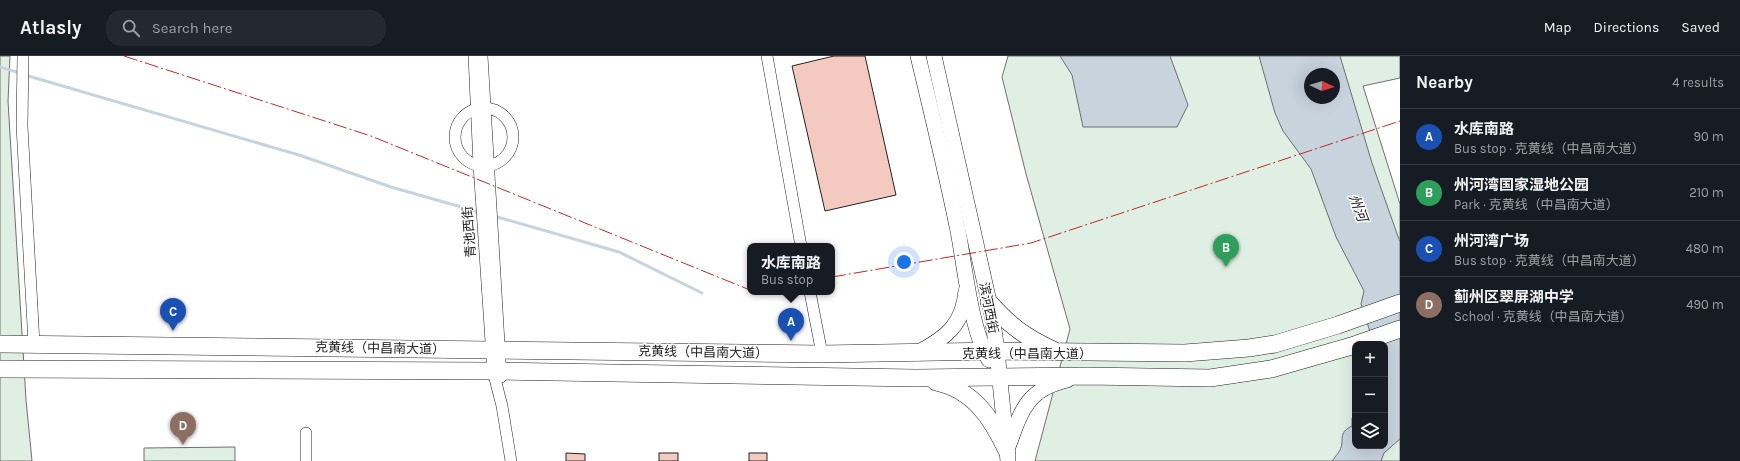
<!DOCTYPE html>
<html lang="en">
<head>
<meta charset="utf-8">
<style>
  body { margin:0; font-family:Karla,"Noto Sans SC",sans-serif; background:#242831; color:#f1f3f6 }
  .controls { position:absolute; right:12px; bottom:12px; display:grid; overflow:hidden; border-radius:8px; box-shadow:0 4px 16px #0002 }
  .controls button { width:36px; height:36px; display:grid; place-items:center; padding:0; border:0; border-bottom:1px solid #363941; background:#171b24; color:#f1f3f6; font:20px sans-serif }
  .compass { position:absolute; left:1304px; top:12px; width:36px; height:36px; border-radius:50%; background:#171b24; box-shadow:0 4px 16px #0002; rotate:94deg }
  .you { position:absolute; left:904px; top:206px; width:14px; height:14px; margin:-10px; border:3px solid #fff; border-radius:50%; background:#1a73e8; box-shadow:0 0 0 6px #1a73e833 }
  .badge { display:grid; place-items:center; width:26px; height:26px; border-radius:50%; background:#0b8043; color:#fff; font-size:13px; font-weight:700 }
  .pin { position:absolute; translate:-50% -33px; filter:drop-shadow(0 1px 2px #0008) }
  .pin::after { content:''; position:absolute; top:21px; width:14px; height:12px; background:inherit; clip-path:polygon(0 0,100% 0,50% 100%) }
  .popup { position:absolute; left:747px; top:187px; width:88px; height:52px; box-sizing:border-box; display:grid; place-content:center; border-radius:8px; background:#171b24; filter:drop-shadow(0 1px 3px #0005); font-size:13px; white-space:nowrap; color:#9ea1a6 }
  .popup b { font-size:15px; color:#f1f3f6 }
  .popup::after { content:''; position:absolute; left:50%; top:100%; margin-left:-8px; border:8px solid transparent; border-top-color:#171b24 }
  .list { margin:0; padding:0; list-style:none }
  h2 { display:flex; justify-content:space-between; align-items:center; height:52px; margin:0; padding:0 16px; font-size:17px }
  h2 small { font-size:13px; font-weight:400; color:#9ea1a6 }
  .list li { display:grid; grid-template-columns:26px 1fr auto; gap:12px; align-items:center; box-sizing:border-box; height:56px; padding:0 16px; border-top:1px solid #363941 }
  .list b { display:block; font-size:15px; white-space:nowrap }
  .list p { margin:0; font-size:13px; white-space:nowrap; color:#9ea1a6 }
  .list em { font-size:13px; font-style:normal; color:#9ea1a6 }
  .icon { flex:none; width:22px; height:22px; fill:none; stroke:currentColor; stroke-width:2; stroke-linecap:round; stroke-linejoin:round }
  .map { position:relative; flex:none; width:1400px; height:405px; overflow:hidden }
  header { display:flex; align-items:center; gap:24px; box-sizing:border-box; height:56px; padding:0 20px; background:#171b24; border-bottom:1px solid #363941 }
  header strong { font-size:19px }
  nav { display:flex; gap:22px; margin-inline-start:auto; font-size:14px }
  .search { width:280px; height:36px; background:#242831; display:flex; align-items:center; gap:10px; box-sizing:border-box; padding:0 14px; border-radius:16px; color:#9ea1a6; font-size:15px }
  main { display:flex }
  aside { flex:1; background:#171b24 }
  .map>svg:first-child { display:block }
  .green { fill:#e0efe3; stroke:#6f6f6f; fill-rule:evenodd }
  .water { fill:#c7d3dd; stroke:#6f6f6f; fill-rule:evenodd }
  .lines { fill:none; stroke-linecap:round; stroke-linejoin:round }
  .stream { stroke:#c7d3dd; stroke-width:3 }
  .building { fill:#f3c9c0; stroke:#222 }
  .minor-casing { stroke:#222; stroke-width:12 }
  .major-casing { stroke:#222; stroke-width:16 }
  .highway-casing { stroke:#222; stroke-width:18 }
  .minor { stroke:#fff; stroke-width:11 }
  .major { stroke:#fff; stroke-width:15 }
  .highway { stroke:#fff; stroke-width:17 }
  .power { stroke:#c62828; stroke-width:1; stroke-dasharray:14 3 2 3; stroke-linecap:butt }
  .labels { text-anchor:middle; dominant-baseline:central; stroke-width:3; stroke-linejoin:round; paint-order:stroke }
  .street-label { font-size:13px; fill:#222; stroke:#fff }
  .water-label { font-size:14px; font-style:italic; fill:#222; stroke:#fff }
</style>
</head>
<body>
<header>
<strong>Atlasly</strong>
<div class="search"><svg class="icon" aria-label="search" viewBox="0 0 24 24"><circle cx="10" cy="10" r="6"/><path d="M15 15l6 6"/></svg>Search here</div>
<nav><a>Map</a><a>Directions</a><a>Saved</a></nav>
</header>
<main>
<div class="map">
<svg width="1400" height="405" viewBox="0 0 1400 405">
  <rect width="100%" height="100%" fill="#fff"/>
  <g class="green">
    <polygon points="0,0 10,0 8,45 26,344 32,405 0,405"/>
    <path d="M1008,0H1400V22L1363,30L1400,148V405H1035L1070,273L1026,118L1002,21ZM1310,18H1334V42H1310ZM1355,288H1385V390H1355Z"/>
    <polygon points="235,391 235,405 144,405 144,392"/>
  </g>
  <g class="water">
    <polygon points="1060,0 1170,0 1188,49 1177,71 1083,71 1072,19"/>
    <path d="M1259,0H1340L1372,107L1400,186V383L1384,397L1381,405H1332C1334,402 1338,398 1340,394C1345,384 1337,377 1352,370V362L1355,360V390H1385V288H1374L1361,248L1364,235L1336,181L1311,113L1283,75L1275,57ZM1310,18H1334V42H1310Z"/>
  </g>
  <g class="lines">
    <g class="stream">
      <polyline points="0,11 20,17"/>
      <polyline points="25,19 299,99 391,131 479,156"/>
      <polyline points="494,160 619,196 702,237"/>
    </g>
  </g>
  <g class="building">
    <polygon points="834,0 865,0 896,139 825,155 792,10"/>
    <polygon points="566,397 585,398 585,405 566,405"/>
    <rect x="659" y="397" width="19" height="8"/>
    <rect x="749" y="397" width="18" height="8"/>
  </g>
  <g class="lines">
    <g class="minor-casing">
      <g id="minor">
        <polyline points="23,0 22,70 34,288"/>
        <polyline points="474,0 479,109 493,315 502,350 511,405"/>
        <polyline points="482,0 501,321"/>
        <polyline points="767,0 801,190"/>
        <circle cx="484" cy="81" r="29"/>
        <polyline points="810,236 822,298"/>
        <polyline points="306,405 306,377"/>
      </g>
    </g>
    <g class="major-casing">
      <g id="major">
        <path d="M918,0C932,58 946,116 958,175C965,212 971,274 989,304"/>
        <polyline points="934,0 992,259 997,295 1008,405"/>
        <path d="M917,297C946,282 963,269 966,235"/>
        <path d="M1008,391C1021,355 1027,333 1067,324"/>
      </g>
    </g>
    <g class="highway-casing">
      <g id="highway">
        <path d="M989,246C1009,269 1025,281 1053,294"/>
        <polyline points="0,288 822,298 997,295 1185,297 1249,292 1275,288 1338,269 1400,247"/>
        <polyline points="1357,288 1400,273"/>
        <polyline points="0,313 493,315 916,322 1087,320 1210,322 1271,313 1355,289"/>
        <path d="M936,326C974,334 992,363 1007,395"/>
      </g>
    </g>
    <use href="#minor" class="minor"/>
    <use href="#major" class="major"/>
    <use href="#highway" class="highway"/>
    <g class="power">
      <polyline points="124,0 371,80 750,234"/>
      <polyline points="832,221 1031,187 1400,65"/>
    </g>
  </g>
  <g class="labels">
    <g class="street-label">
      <text transform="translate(469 176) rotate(-94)">青池西街</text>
      <text transform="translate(989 252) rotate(79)">滨河西街</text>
      <text transform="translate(380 292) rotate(1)">克黄线（中昌南大道）</text>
      <text transform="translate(703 296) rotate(1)">克黄线（中昌南大道）</text>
      <text x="1027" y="297">克黄线（中昌南大道）</text>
    </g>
    <g class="water-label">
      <text transform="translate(1358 152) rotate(69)">州河</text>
    </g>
  </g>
</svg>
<div class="controls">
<button>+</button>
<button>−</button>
<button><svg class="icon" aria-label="layers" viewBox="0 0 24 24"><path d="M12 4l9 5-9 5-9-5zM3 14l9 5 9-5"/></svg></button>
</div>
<svg class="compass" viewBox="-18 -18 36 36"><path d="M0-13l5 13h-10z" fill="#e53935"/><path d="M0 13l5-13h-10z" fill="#9ea1a6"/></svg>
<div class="you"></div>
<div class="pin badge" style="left:791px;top:285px;background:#1a4fb4">A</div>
<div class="popup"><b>水库南路</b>Bus stop</div>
<div class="pin badge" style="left:1226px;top:211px;background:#2e9e5b">B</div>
<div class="pin badge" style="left:173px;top:275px;background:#1a4fb4">C</div>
<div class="pin badge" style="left:183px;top:389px;background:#8d6e63">D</div>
</div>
<aside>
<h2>Nearby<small>4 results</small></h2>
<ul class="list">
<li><span class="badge" style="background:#1a4fb4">A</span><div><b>水库南路</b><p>Bus stop · 克黄线（中昌南大道）</p></div><em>90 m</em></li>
<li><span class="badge" style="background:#2e9e5b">B</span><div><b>州河湾国家湿地公园</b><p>Park · 克黄线（中昌南大道）</p></div><em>210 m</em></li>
<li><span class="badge" style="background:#1a4fb4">C</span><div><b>州河湾广场</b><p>Bus stop · 克黄线（中昌南大道）</p></div><em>480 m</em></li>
<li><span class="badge" style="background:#8d6e63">D</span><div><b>蓟州区翠屏湖中学</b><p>School · 克黄线（中昌南大道）</p></div><em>490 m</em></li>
</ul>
</aside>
</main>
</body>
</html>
